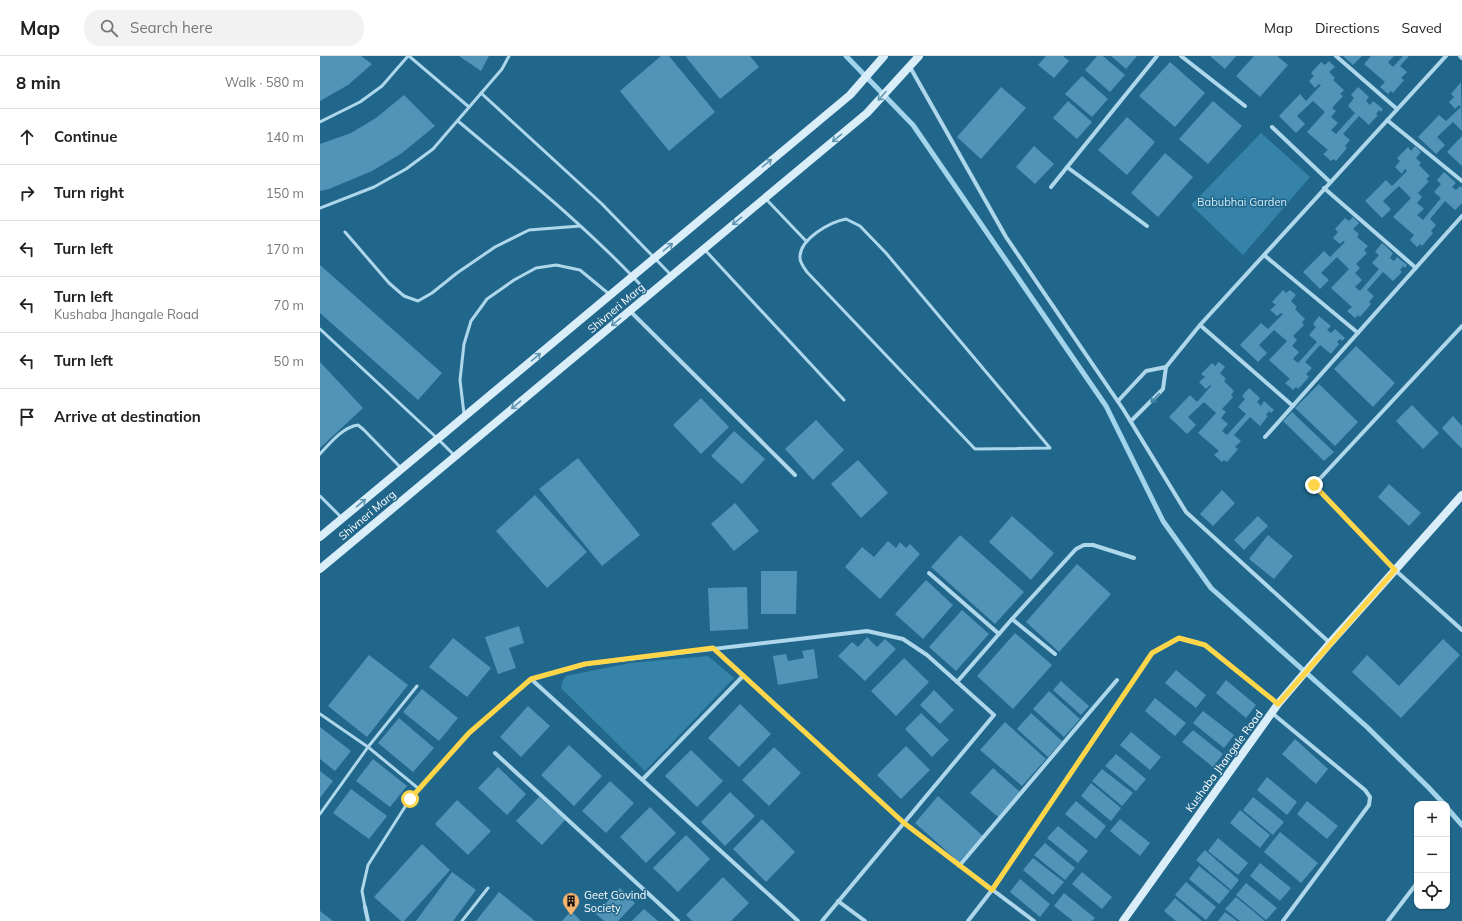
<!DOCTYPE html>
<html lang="en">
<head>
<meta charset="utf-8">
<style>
  body { margin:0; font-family:Mulish,sans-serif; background:#f2f2f2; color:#222 }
  .controls { position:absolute; right:12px; bottom:12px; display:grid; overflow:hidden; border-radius:8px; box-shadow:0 1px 3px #0004 }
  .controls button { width:36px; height:36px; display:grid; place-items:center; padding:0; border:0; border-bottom:1px solid #e0e0e0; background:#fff; color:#222; font:20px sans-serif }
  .stop { position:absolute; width:12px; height:12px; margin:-9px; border:3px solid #ffd54a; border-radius:50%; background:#fff }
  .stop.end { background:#ffd54a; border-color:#fff; box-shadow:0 1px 4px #0008 }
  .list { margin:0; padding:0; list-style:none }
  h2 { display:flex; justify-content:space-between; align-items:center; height:52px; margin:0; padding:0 16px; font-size:17px }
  h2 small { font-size:13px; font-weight:400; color:#767676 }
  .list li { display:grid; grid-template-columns:26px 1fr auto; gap:12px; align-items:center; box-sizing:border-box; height:56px; padding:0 16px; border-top:1px solid #e0e0e0 }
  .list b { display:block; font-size:15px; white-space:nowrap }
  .list p { margin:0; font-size:13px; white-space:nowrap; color:#767676 }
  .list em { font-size:13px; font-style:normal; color:#767676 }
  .icon { flex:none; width:22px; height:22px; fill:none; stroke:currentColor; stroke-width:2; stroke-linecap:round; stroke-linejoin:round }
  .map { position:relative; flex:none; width:1142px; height:865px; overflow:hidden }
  header { display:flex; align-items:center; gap:24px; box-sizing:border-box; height:56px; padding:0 20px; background:#fff; border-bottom:1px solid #e0e0e0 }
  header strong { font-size:19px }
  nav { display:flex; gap:22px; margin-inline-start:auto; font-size:14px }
  .search { width:280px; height:36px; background:#f2f2f2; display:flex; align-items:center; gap:10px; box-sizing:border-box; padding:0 14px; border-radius:16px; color:#767676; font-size:15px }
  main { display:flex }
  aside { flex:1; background:#fff }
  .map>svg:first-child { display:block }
  .green { fill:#3583a9 }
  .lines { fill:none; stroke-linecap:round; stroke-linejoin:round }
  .stream { stroke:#a2d5ec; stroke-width:5 }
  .building { fill:#5194b7 }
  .lane { stroke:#aed7eb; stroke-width:3 }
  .street { stroke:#aed7eb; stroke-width:4 }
  .secondary { stroke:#d9eef9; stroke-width:8 }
  .oneway { stroke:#6196b2 }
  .oneway2 { stroke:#4483a3 }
  .route { stroke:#ffd54a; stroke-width:5 }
  .labels { text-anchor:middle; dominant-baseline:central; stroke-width:3; stroke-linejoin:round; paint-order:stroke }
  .park-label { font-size:11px; fill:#d3ecf8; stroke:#21678b }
  .street-label { font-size:11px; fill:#fff; stroke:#21678b }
  .poi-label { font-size:11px; fill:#fff; stroke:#21678b; text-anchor:start }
</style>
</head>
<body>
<header>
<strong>Map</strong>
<div class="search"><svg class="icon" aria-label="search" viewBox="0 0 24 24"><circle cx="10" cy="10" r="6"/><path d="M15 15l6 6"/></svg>Search here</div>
<nav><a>Map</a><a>Directions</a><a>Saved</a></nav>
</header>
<main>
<aside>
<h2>8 min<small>Walk · 580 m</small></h2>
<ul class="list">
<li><svg class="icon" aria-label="ahead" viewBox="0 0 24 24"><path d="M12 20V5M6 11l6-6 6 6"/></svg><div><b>Continue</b></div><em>140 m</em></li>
<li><svg class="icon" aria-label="right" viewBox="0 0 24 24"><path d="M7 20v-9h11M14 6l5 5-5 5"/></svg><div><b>Turn right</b></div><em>150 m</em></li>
<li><svg class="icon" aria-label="left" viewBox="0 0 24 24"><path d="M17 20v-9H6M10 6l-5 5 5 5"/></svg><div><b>Turn left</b></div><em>170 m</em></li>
<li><svg class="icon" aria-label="left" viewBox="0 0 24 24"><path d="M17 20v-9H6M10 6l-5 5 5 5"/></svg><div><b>Turn left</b><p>Kushaba Jhangale Road</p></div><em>70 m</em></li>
<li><svg class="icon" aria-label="left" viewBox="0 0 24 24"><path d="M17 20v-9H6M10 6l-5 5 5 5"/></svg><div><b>Turn left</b></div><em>50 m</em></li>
<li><svg class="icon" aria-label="arrive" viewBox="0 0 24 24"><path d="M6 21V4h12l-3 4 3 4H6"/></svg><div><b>Arrive at destination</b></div></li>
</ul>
</aside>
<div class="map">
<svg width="1142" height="865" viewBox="0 0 1142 865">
  <rect width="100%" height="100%" fill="#21678b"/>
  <g class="green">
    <polygon points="941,77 990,121 923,199 871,149"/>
    <polygon points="388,600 414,622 325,715 241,632 242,626 246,620 310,607"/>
  </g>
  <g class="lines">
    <g class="stream">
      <polyline points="526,0 593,69 786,350 843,465 891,532 1047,671 1108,731 1124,748"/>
      <polyline points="1127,752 1142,769"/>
    </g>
  </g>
  <g class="building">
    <polygon points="0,0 41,0 52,8 28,29 0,45"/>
    <polygon points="139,0 169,0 161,15"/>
    <polygon points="341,0 349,0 395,56 349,95 300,35"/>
    <polygon points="367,0 430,0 439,11 400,43 366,1"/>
    <polygon points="726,0 743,0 749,5 734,22 718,9"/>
    <polygon points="777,0 783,0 805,19 790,36 765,14"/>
    <polygon points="791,0 817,0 806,13"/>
    <polygon points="890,0 916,0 905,13"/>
    <polygon points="934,0 957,0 968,9 940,41 916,20"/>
    <polygon points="1023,0 1042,0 1033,9"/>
    <polygon points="1051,0 1074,0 1068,6 1073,11 1083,0 1089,0 1080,10 1087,16 1081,22 1084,24 1073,37 1071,35 1068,38 1060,31 1065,26 1044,8"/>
    <polygon points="1009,5 1015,11 1009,16 1015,22 1013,24 1024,34 1020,38 1023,40 1012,52 1016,55 1011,61 1018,67 1011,74 1016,78 1035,57 1028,50 1034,42 1031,39 1038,31 1049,41 1046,45 1050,49 1053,45 1063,53 1061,56 1059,54 1056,58 1058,59 1049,69 1039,60 1023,78 1030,84 1025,90 1027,92 1016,105 1014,103 1011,105 1003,98 1008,94 987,76 1005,56 993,45 977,60 985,68 976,77 959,60 980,38 986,45 1001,29 999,28 995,32 989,25 994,20 991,17 1001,6 1005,9"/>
    <polygon points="850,6 885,37 855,71 819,40"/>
    <polygon points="762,20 788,43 772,61 745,38"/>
    <polygon points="1141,26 1142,75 1133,66 1117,81 1125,89 1116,98 1098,81 1119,59 1126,65 1141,51 1139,49 1135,53 1129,46 1134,41 1131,38"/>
    <polygon points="681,31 706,52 661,103 637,81"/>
    <polygon points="84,39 115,70 82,97 52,115 9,133 0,135 0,88 31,77 56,62"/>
    <polygon points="748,45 772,66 757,83 733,62"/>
    <polygon points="893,45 922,70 888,108 859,83"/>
    <polygon points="807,61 835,86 807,119 778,94"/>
    <polygon points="1142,80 1142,110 1127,96"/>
    <polygon points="714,90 734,108 715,128 696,111"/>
    <polygon points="1095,90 1101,96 1096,102 1101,107 1099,109 1110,120 1106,123 1109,125 1098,137 1102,141 1097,147 1104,153 1097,159 1103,164 1121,142 1114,136 1121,128 1117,124 1124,116 1136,127 1132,131 1136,134 1140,130 1142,132 1142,147 1135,154 1125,145 1110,163 1116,169 1111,175 1113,177 1102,190 1100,188 1097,191 1090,184 1094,179 1073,161 1091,142 1079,130 1063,145 1071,153 1062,162 1045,145 1066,124 1072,130 1087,115 1085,113 1082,118 1075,111 1080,105 1077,102 1088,91 1091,95"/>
    <polygon points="845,97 873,121 838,161 811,137"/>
    <polygon points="1033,161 1039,167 1033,173 1039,178 1037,181 1048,190 1044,194 1047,197 1036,208 1040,212 1035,217 1042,224 1035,231 1040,235 1059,213 1052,207 1059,199 1055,196 1062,187 1073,197 1070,202 1074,205 1077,201 1087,209 1085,212 1083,210 1080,214 1082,216 1073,225 1063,216 1047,234 1054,240 1049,246 1051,248 1040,261 1038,259 1035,262 1027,255 1032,251 1011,232 1029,213 1017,201 1001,217 1009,224 1000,233 983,216 1004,195 1010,201 1025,186 1023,185 1020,188 1013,182 1018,176 1015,173 1025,162 1029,165"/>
    <polygon points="0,209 122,317 98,344 0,257"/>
    <polygon points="963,234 966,237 970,234 976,239 971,245 977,251 975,253 985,263 982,266 984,269 973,280 977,284 972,290 979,296 973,303 978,307 997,286 989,279 996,271 993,268 999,260 1011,270 1007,274 1011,277 1015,273 1025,282 1022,285 1020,283 1017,286 1019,288 1011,298 1000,289 985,306 992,312 986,318 989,321 978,333 976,331 973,334 965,327 970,323 949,304 967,285 954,274 939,289 947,297 938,306 920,289 941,267 948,273 963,258 961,257 957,260 950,254 956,249 952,246"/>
    <polygon points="1036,290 1075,327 1053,351 1014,313"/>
    <polygon points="0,306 43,352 0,392"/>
    <polygon points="899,306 905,311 900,317 906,323 904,325 914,335 911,339 913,341 902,353 906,356 901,362 908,368 902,375 907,379 926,358 918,351 925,343 922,340 929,332 940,342 937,346 941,350 944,345 954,354 951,357 949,355 946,359 948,360 940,370 930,361 914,379 921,385 915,391 918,393 907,406 904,404 902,406 894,399 899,395 878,377 896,357 884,346 868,361 876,369 867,378 849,361 870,339 877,346 891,330 890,329 886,333 879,326 885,321 881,318 892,307 895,310"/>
    <polygon points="999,328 1038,366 1015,390 975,352"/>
    <polygon points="381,342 409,371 381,398 353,369"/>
    <polygon points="1092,349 1119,377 1103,393 1076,365"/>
    <polygon points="972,356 1014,396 1004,405 963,365"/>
    <polygon points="1133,360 1142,370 1142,393 1122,372"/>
    <polygon points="496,364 524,394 493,424 465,393"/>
    <polygon points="414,375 445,403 422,428 391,400"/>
    <polygon points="258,402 320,479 282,510 219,433"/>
    <polygon points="538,404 568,437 541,462 511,428"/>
    <polygon points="1069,428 1101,457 1089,470 1058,441"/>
    <polygon points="902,434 915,447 893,470 880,458"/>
    <polygon points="215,439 267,496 227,532 176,475"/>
    <polygon points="415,447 439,475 414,495 391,468"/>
    <polygon points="692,460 734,497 711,524 669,486"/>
    <polygon points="938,460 948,470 924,494 914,484"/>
    <polygon points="640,479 704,536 675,568 611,511"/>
    <polygon points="948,479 973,500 954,523 929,503"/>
    <polygon points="568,485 576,492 580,486 586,492 590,488 600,498 560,543 525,511 542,491 554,501"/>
    <polygon points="757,508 791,538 739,596 706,566"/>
    <polygon points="441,515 477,515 476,558 441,558"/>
    <polygon points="606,524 633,549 603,583 575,558"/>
    <polygon points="427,531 428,573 390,575 388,532"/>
    <polygon points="642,554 669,578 636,615 609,591"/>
    <polygon points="199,570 204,587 189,592 196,612 178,618 165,581"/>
    <polygon points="695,577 732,609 693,653 657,620"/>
    <polygon points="547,581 557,591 565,583 576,593 545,625 518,600 532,586 538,591"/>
    <polygon points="133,582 171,612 147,641 109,611"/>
    <polygon points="1123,583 1140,599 1081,662 1032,616 1047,599 1079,630"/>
    <polygon points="494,593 498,622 458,629 453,600 466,598 468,605 484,602 482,595"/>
    <polygon points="49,599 88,629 47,681 8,650"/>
    <polygon points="584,602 609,626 576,660 551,635"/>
    <polygon points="856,614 886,639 876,652 845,627"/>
    <polygon points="906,624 936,649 926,662 896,637"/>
    <polygon points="741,625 769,650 761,659 733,634"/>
    <polygon points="102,633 138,662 119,685 83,656"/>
    <polygon points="614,634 634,654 620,668 600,649"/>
    <polygon points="729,635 760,663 744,681 713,653"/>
    <polygon points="835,642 866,667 855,680 825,655"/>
    <polygon points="420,648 451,678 419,711 388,682"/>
    <polygon points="208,650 230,670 201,701 180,681"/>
    <polygon points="883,655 914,679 904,692 873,667"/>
    <polygon points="601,657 629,684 612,701 585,673"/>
    <polygon points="711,657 742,685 728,701 697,673"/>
    <polygon points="79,662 114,692 93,716 58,687"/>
    <polygon points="685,666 726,703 702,730 660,694"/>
    <polygon points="0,671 31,695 15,715 0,703"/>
    <polygon points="873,674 903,698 893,711 862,686"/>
    <polygon points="811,676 841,701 830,714 800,689"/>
    <polygon points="975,683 1008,713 996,728 962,698"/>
    <polygon points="249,689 282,720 254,750 221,719"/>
    <polygon points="586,690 610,714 581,743 557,719"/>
    <polygon points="454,691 481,717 449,750 422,724"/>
    <polygon points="371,694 403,725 377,751 345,720"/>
    <polygon points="796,698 826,723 816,735 785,710"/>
    <polygon points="53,703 87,730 70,751 36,725"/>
    <polygon points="178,711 206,738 187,759 158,732"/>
    <polygon points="673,712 700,736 678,761 650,737"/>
    <polygon points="782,713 813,737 802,750 772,725"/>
    <polygon points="0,715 13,725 0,742"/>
    <polygon points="947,721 977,746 967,759 937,734"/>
    <polygon points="290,725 314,747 286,777 262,755"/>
    <polygon points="771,727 801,752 791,765 761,740"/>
    <polygon points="31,733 67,760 49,783 13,757"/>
    <polygon points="410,736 435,760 405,790 381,766"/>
    <polygon points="618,740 663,780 639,806 595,767"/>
    <polygon points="219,741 245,764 222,789 196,765"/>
    <polygon points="933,741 964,766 953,779 923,754"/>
    <polygon points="137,744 171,775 148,799 115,768"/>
    <polygon points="756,745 786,770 776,783 745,758"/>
    <polygon points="987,745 1018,770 1007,783 977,758"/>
    <polygon points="330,751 356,777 326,807 300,781"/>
    <polygon points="920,754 950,779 940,792 910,767"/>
    <polygon points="442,763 475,796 446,826 413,793"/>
    <polygon points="800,763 830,787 820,800 790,775"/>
    <polygon points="738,770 768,795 758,807 727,782"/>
    <polygon points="960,776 998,807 981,827 944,796"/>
    <polygon points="366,779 390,803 358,836 333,812"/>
    <polygon points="898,782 928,807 918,819 888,795"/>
    <polygon points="725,787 755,812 745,824 714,799"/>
    <polygon points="102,788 130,814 84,865 81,865 54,841"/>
    <polygon points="885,794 919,824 911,834 876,804"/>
    <polygon points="713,802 744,826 733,839 703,814"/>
    <polygon points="940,807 971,832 960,845 930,820"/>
    <polygon points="879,810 910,835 899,848 869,823"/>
    <polygon points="132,816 156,834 133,865 96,865"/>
    <polygon points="762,816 792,841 782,853 752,828"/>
    <polygon points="403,821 429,847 411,865 372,865 366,859"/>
    <polygon points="700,823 730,848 720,861 690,836"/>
    <polygon points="866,826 896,851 886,864 855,839"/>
    <polygon points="926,827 957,852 946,864 916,839"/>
    <polygon points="300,832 315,847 298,865 284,865 276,858"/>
    <polygon points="179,836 215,865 156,865"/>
    <polygon points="744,837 775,862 772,865 753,865 734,850"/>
    <polygon points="916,841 945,865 920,865 905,853"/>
    <polygon points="855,842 882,865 856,865 844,855"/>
    <polygon points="324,853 338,865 312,865"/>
    <polygon points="0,855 13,865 0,865"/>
    <polygon points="251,855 261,865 242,865"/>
    <polygon points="905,856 917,865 898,865"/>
  </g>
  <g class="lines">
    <g class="lane">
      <polyline points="89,0 149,51"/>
      <polyline points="161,37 282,148 352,220"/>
      <path d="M138,65C203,120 271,174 328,237"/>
      <polyline points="0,66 40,46 62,30 88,0"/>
      <polyline points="446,143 486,185"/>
      <polyline points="0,152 54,131 86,113 113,93 182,13 189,0"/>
      <path d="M526,163L540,170L566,197L730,392L655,393L487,216C484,212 480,206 480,202C479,183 510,166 526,163Z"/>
      <polyline points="25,176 69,227 84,240 98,245 112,237 137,217 175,191 209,174 260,170"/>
      <polyline points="385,194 524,344"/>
      <polyline points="0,273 118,383 134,399"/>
      <polyline points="144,358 140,324 144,288 151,265 167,243 194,224 216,212 236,209 260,214 289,238"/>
      <path d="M0,398C10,387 23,371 38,369L44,374L82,413"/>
      <polyline points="0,440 21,461"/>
      <polyline points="0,658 48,691 99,733"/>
      <polyline points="0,758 48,691 97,630"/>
      <polyline points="45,851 42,835 48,809 90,743 149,677 189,642"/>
      <polyline points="142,865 168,832"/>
    </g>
    <g class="street">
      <polyline points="861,0 925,50"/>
      <polyline points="1016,0 1077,53"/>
      <polyline points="1140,0 1142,2"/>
      <polyline points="590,11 686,181 803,353 866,456 1010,587"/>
      <polyline points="1067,64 1142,125"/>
      <polyline points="952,71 1010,126"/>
      <polyline points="747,111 827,170"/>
      <polyline points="731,131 837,0"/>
      <polyline points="1004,132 1096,212"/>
      <polyline points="944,199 1038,277"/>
      <polyline points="310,255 475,419"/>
      <polyline points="880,269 973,350"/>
      <polyline points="1142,270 994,429 1075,514 1142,574"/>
      <polyline points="798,345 826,315 846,311"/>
      <polyline points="811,365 843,333 846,311 880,269 1126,0"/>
      <polyline points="945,381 1142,160"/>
      <polyline points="609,517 679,578"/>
      <polyline points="692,563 735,598"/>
      <polyline points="393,592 584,767 714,865"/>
      <polyline points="211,623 478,865"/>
      <polyline points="637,626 692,563 756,493 764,489 773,489 814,502"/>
      <polyline points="189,642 211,623 265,608 547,575 583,583 607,599 674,659 502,865"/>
      <polyline points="952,657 1045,734 1050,741 1049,749 963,865"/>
      <polyline points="175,697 358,865"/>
      <polyline points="323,723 423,620"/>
      <polyline points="639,810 797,624"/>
      <polyline points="518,845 545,865"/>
      <polyline points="45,851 48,865"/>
      <polyline points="648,865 672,834 832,597 859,582 885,589 958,648"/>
      <polyline points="1068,865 1097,827"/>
    </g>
    <g class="secondary">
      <polyline points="0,481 530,39 564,0"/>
      <polyline points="0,513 547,57 599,0"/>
      <polyline points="803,865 958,648 1010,587 1142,439"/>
    </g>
  </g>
  <defs><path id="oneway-shaft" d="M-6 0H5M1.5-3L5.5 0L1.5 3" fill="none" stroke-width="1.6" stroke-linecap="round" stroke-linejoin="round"/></defs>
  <g class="oneway">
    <use href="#oneway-shaft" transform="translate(562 40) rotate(132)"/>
    <use href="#oneway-shaft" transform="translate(517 82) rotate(141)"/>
    <use href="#oneway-shaft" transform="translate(447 107) rotate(-40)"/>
    <use href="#oneway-shaft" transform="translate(417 165) rotate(140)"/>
    <use href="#oneway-shaft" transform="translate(348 191) rotate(-40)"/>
    <use href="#oneway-shaft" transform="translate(296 266) rotate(140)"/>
    <use href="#oneway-shaft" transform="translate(216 301) rotate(-40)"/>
    <use href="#oneway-shaft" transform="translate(196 349) rotate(140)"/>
    <use href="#oneway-shaft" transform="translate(41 447) rotate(-40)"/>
  </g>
  <use class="oneway2" href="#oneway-shaft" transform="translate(835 342) rotate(134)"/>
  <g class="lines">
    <polyline class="route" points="90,743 149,677 211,623 265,608 393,592 584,767 672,834 832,597 859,582 885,589 958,648 1075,514 994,429"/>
  </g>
  <defs>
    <g id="building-pin" transform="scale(0.9)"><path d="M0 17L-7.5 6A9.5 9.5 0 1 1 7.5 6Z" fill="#f8b36f" stroke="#21678b"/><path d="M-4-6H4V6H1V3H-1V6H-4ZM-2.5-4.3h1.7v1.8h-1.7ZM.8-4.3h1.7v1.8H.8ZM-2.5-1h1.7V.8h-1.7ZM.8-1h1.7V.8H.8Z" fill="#111"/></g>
  </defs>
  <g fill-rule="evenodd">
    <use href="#building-pin" x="251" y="845"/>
  </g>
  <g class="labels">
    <g class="park-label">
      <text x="922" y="146">Babubhai Garden</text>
    </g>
    <g class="street-label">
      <text transform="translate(296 252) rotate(-40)">Shivneri Marg</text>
      <text transform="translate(47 459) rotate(-40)">Shivneri Marg</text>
      <text transform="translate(904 705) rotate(-54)">Kushaba Jhangale Road</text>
    </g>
    <g class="poi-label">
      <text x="264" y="839">Geet Govind<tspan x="264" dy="13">Society</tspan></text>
    </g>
  </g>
</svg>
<div class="controls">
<button>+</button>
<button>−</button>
<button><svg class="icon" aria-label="locate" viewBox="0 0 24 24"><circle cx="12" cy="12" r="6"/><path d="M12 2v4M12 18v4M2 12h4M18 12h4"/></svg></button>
</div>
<div class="stop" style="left:90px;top:743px"></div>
<div class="stop end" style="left:994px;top:429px"></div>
</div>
</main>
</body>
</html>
